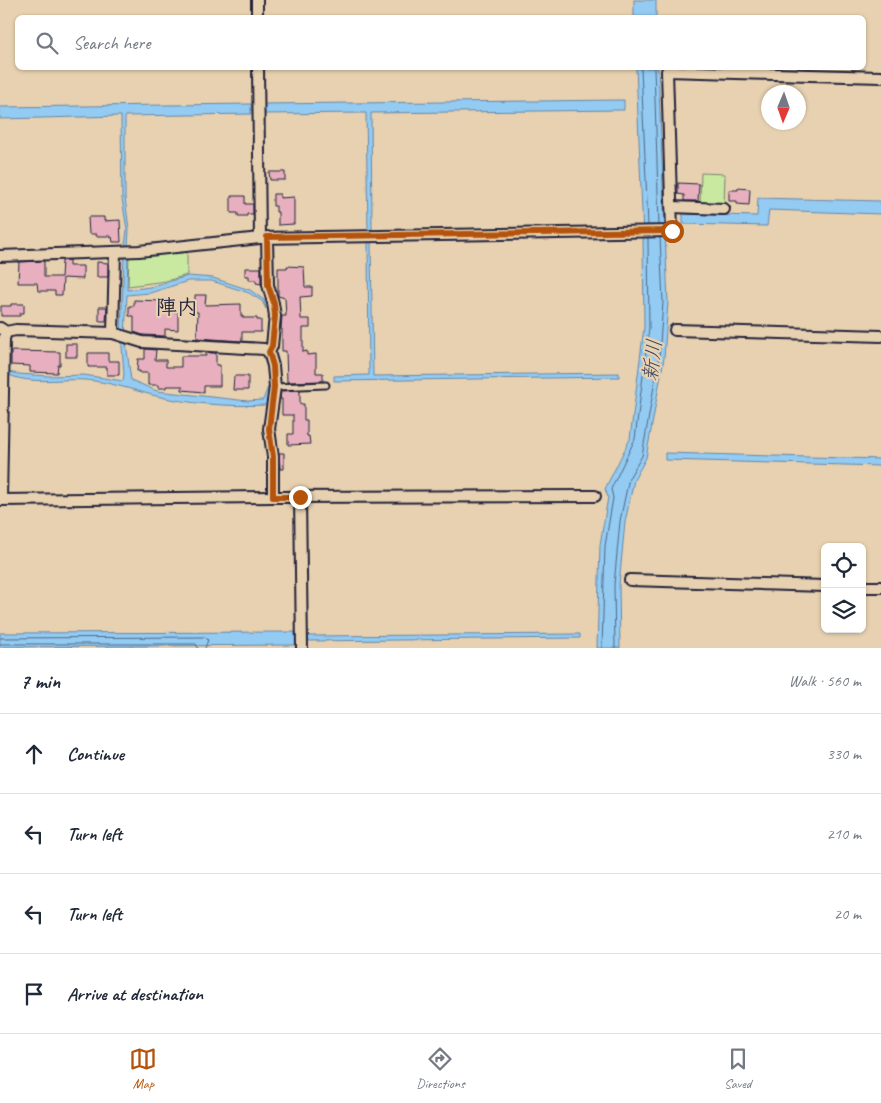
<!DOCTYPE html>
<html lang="en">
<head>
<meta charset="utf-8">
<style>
  body { margin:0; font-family:Caveat,"Klee One",sans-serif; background:#f6f6f7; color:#1f2937 }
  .controls { position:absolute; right:15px; bottom:15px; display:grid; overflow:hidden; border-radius:8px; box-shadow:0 1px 4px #0004 }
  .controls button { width:45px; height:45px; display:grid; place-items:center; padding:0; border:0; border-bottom:1px solid #e0e1e3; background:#fff; color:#1f2937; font:25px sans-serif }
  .compass { position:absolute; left:761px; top:85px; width:45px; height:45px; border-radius:50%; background:#fff; box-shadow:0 1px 4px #0004; rotate:182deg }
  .stop { position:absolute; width:15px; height:15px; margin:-11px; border:4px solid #b45309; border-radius:50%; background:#fff }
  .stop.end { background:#b45309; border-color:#fff; box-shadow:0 1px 5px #0008 }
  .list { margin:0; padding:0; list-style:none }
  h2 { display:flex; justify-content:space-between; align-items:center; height:65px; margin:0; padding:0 20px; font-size:21px }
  h2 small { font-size:16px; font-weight:400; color:#747a83 }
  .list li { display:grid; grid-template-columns:32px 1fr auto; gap:15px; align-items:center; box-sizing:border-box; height:80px; padding:0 20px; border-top:1px solid #e0e1e3 }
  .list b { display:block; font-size:19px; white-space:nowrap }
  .list em { font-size:16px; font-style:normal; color:#747a83 }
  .icon { flex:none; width:28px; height:28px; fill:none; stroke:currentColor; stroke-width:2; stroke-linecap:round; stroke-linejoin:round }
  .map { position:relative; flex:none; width:881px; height:648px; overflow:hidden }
  .search { position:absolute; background:#fff; box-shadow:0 1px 4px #0004; left:15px; right:15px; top:15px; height:55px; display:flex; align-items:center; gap:12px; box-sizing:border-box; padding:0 18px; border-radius:8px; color:#747a83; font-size:19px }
  .sheet { height:385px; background:#fff }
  nav { display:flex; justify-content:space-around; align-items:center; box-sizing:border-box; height:70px; border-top:1px solid #e0e1e3; background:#fff; font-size:14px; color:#747a83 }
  nav a { display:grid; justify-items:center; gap:2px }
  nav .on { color:#b45309 }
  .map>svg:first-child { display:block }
  .green { fill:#c9e8a0; stroke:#76856e }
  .water { fill:#93cbf2; stroke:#6687a9 }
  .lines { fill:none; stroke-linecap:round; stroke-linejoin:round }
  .shore { stroke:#4f6684; stroke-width:1 }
  .building { fill:#e8afbf; stroke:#22223b }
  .lane-casing { stroke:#22223b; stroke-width:9 }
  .street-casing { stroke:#22223b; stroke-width:14 }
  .lane { stroke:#e7d1b0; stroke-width:5 }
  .street { stroke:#e7d1b0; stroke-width:10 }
  .route { stroke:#b45309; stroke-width:6 }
  .labels { text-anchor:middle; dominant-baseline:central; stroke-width:4.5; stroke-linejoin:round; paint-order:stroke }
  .neighbourhood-label { font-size:21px; font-weight:bold; fill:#22223b; stroke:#e7d1b0 }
  .water-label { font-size:21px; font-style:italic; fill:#394460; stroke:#e7d1b0 }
</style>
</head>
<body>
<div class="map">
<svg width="881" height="648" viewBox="0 0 881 648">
  <rect width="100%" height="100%" fill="#e7d1b0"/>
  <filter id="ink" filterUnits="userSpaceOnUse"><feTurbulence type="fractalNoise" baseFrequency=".02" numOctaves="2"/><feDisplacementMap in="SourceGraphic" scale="10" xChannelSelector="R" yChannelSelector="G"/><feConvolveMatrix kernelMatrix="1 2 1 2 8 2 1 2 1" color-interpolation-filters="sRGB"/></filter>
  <g filter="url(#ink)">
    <g class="green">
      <polygon points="701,173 725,174 724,205 700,205"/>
      <polygon points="187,248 187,275 166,281 128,286 129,254"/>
    </g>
    <g class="water">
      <rect x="634" y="0" width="22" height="17"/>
      <polygon points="636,68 658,68 668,302 664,358 646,458 634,480 625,522 619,585 620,648 597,648 600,545 608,497 605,489 630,439 644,327 643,236"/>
      <polygon points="624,100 624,110 371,113 372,230 368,230 366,113 263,114 263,104"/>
      <polygon points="251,104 251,114 125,116 125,198 129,229 128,247 125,246 127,230 122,199 121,116 0,119 0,107"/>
      <polygon points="758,198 881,201 881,214 769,210 767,226 683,224 683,214 757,216"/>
      <polygon points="368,241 371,241 373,376 619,373 619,377 334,381 334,376 369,375"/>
      <path d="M124,256H128L127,290L150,287L188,276L213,278L250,290L264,300L266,309L262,301L249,293L212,281H188L150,293L127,295L125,336L131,380L157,391L248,401L263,400L268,387L270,390L266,405C231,407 187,404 152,395C130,389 109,382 85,380C57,378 25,387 0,370L18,374L49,376L84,375L123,381L124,374L121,333Z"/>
      <polygon points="665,453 881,459 881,466 665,460"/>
      <polygon points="295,632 296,645 0,647 0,633"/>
      <polygon points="580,634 580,638 308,641 308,636"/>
    </g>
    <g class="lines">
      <g class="shore">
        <polyline points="641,68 648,225"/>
        <polyline points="654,68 659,225"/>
        <polyline points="0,638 205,637 208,640 205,648"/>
        <polyline points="0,644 196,644 198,648"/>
        <polyline points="602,648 605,546 613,498 611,489 635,439 649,328 648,238"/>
        <polyline points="615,648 614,585 620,521 629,478 642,456 659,357 663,302 660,237"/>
      </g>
    </g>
    <g class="building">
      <polygon points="269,172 285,172 285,180 270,180"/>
      <polygon points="678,183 699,184 698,201 684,201 684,195 678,194"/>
      <polygon points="738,188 750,189 749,205 737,204 737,201 729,201 729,190 738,190"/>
      <polygon points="273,194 280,194 280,198 294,197 294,224 278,225 278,212 276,212 276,206 273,206"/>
      <polygon points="231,196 245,196 245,204 253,204 253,214 247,214 247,216 238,216 238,213 231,213"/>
      <polygon points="88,217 104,217 104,221 120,220 121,242 113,242 112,237 110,238 110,236 96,236 96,234 89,234"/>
      <polygon points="69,260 69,266 83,266 83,279 63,278 62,295 55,295 55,291 38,291 37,283 18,283 19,262 44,261 44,277 61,277 62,261"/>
      <polygon points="97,262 108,263 108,277 97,277"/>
      <polygon points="287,266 304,267 305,287 312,287 312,296 300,297 301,319 310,319 310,328 303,328 303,352 307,351 307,355 316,354 316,373 323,373 323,381 287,382 286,351 282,351 282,329 281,329 282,316 286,316 285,298 278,296 278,268 287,268"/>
      <polygon points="245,268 261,268 261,284 256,283 256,280 249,280 249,276 245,276"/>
      <polygon points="195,295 206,295 205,305 241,304 241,316 243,316 243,318 257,318 257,320 261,320 261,332 242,332 242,341 197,338 198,312 195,312"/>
      <polygon points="134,300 164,301 164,312 178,312 178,330 165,329 165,336 143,335 134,332 134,316 129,316 129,306 134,306"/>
      <polygon points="11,304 24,304 24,313 20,313 20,316 1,316 1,306 11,306"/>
      <polygon points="99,307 107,307 106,321 99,321"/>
      <rect x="66" y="344" width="11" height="13"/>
      <polygon points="145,349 156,350 155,360 166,360 166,367 181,367 181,356 206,356 206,353 216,353 216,365 220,365 220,386 204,386 204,392 182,390 182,386 166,386 166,388 158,388 158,385 148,385 148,373 140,373 140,371 137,371 138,359 145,359"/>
      <polygon points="11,351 60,352 60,365 58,365 57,373 30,372 30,366 11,365"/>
      <polygon points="88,353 108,353 108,361 119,361 119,375 107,375 107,367 88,367"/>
      <polygon points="234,376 248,376 248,390 233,390"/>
      <polygon points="300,390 300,404 304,404 304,420 307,420 307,436 309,436 310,444 288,445 288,434 293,434 293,415 282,415 282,399 280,399 281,391"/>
      <polygon points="279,453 284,453 284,469 280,469"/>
    </g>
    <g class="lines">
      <g class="lane-casing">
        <polyline id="lane" points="275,387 326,385"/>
      </g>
      <g class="street-casing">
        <g id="street">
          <polyline points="257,0 257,18"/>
          <polyline points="258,68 260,238"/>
          <polyline points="672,207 724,209"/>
          <polyline points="267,237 268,285 273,303 275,316 272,346 269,352"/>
          <polyline points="0,256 139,251 260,238 672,231 667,71 881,77"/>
          <polyline points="0,328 6,332 16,330 113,333 142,342 264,349 269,352 273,366 275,387 269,429 273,457 273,497"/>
          <polyline points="675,330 881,336"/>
          <polyline points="113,333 115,252"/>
          <polyline points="300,497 302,648"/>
          <polyline points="0,500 273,497 595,496"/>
          <polyline points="1,500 4,339 6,332"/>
          <polyline points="630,580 825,586"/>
          <polyline points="862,587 881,587"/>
        </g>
      </g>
      <use href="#lane" class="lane"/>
      <use href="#street" class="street"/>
    </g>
  </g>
  <g class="lines" filter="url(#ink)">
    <polyline class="route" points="300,497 273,497 273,457 269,429 274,387 273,366 269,352 272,346 275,316 274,303 268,285 267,237 672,231"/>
  </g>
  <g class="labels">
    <g class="neighbourhood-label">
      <text x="177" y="307">陣内</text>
    </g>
    <g class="water-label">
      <text transform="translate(652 360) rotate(-83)">新川</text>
    </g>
  </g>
</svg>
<div class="controls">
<button><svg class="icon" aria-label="locate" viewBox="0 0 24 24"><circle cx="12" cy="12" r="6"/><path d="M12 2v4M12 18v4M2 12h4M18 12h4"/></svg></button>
<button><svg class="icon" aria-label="layers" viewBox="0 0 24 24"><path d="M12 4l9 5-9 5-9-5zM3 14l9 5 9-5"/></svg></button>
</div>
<svg class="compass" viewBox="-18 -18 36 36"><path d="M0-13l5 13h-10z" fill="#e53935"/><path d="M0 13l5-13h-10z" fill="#747a83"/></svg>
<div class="stop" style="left:672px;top:231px"></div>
<div class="stop end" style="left:300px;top:497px"></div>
<div class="search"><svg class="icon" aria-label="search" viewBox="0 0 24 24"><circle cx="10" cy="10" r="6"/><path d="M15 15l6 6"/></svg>Search here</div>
</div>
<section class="sheet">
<h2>7 min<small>Walk · 560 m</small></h2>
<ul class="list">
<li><svg class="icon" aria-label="ahead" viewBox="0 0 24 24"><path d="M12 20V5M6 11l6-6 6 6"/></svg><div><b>Continue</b></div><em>330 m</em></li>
<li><svg class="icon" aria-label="left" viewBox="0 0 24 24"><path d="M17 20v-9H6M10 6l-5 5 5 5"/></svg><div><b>Turn left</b></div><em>210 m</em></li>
<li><svg class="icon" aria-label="left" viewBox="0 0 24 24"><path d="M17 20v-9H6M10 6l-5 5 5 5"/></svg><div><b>Turn left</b></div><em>20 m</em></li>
<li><svg class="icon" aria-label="arrive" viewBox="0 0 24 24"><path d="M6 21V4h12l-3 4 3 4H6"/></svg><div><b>Arrive at destination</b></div></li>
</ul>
</section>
<nav>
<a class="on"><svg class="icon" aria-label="map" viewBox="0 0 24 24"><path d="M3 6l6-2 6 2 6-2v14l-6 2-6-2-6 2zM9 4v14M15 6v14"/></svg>Map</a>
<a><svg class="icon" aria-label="directions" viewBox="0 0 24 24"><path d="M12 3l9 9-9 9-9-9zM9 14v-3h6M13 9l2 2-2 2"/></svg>Directions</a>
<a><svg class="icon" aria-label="saved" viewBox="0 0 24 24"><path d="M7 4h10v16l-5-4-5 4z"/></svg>Saved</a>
</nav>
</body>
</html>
